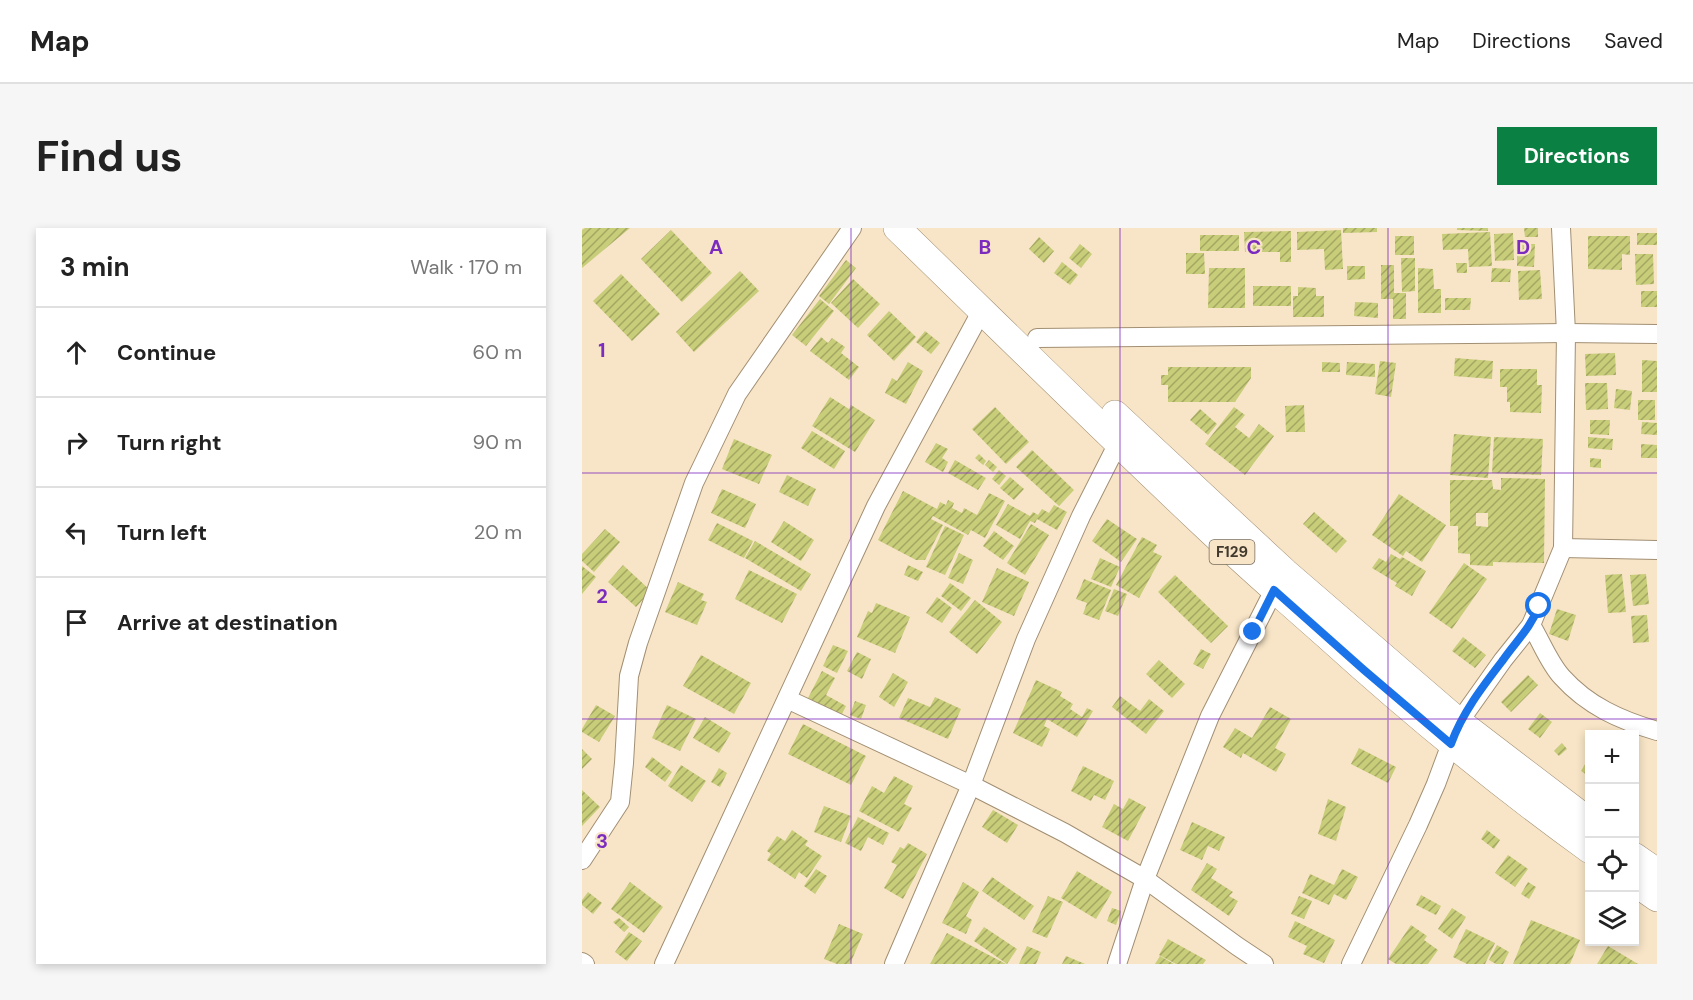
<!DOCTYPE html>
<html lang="en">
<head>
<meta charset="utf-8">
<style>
  body { margin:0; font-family:"DM Sans",sans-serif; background:#f6f6f6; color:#222 }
  .controls { position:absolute; right:18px; bottom:18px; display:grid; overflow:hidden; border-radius:0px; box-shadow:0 3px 9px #0003 }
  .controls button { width:54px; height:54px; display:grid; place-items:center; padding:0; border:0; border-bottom:2px solid #e0e0e0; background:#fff; color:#222; font:30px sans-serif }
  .stop { position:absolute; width:18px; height:18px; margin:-14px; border:4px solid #1a73e8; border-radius:50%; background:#fff }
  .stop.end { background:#1a73e8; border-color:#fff; box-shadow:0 2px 6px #0008 }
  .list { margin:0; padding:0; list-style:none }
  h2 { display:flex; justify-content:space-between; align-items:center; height:78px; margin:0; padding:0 24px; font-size:26px }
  h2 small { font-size:20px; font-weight:400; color:#767676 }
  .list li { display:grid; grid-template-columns:39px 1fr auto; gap:18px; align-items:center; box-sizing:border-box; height:90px; padding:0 24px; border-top:2px solid #e0e0e0 }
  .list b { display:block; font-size:22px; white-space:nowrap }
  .list em { font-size:20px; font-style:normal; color:#767676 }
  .icon { flex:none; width:33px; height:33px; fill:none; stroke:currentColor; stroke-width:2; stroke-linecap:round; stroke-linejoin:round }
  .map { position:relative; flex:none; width:1075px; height:736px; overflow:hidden; border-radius:0px }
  header { display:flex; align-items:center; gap:36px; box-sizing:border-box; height:84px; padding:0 30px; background:#fff; border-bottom:2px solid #e0e0e0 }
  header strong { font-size:28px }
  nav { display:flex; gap:33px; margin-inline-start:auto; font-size:21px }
  .intro { display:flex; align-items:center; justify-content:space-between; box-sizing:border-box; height:144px; padding:0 36px }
  h1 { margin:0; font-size:42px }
  .button { padding:15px 27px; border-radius:0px; background:#0b8043; color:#fff; font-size:21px; font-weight:700 }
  main { display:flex; gap:36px; padding:0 36px }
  aside { flex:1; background:#fff; border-radius:0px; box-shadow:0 3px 9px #0003 }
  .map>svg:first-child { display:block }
  .building { fill:url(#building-hatch); fill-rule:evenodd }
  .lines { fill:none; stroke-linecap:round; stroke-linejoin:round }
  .minor-casing { stroke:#a28f73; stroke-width:20 }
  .primary-casing { stroke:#a28f73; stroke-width:28 }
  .minor { stroke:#fff; stroke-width:18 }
  .primary { stroke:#fff; stroke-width:27 }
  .route { stroke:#1a73e8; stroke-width:8 }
  .grid { fill:none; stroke:#7b2cbf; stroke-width:1.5; stroke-opacity:0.55 }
  .labels { text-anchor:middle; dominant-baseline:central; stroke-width:4.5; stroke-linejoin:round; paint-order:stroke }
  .shield { fill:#f8e5c7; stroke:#786d5c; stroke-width:1.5 }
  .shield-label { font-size:15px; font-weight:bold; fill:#41392e }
  .grid-label { font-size:20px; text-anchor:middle; font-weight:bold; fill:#7b2cbf; stroke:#f8e5c7; stroke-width:4.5; stroke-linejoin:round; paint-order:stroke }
</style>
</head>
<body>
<header>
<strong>Map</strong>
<nav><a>Map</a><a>Directions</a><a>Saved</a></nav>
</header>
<div class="intro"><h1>Find us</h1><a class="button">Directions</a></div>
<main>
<aside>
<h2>3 min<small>Walk · 170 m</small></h2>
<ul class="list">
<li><svg class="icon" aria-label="ahead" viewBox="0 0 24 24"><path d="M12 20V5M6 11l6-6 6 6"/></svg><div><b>Continue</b></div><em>60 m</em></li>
<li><svg class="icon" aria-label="right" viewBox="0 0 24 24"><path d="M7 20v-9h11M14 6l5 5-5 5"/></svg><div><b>Turn right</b></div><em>90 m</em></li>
<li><svg class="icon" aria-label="left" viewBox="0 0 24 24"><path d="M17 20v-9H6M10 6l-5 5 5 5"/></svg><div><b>Turn left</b></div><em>20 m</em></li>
<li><svg class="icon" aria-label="arrive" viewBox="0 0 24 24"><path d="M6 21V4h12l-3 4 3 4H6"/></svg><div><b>Arrive at destination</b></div></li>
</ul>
</aside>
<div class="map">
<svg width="1075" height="736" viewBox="0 0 1075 736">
  <defs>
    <pattern id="building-hatch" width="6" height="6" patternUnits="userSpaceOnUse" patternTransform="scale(1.5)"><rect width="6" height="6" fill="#c7cd78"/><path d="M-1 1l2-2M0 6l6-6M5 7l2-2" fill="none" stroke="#a3a763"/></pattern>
  </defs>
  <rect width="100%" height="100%" fill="#f8e5c7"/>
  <g class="building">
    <polygon points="3,0 48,0 0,40 0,2"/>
    <polygon points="761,0 795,0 795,4 761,5"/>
    <polygon points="875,0 906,0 906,3 875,2"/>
    <polygon points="942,0 956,0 956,9 943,9"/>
    <polygon points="89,2 130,45 100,74 59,31"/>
    <polygon points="759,2 761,41 743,42 742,21 715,22 715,4"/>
    <polygon points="709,3 709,34 698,34 698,24 663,24 662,4"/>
    <polygon points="908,4 910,38 887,39 886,21 861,22 860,6"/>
    <polygon points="931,5 932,32 913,33 912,6"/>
    <rect x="1055" y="5" width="20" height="12"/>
    <rect x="618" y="7" width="39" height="16"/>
    <rect x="813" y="8" width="19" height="19"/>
    <polygon points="1006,8 1048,8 1048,27 1040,26 1040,42 1006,41"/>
    <polygon points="457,9 472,23 462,35 447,21"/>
    <polygon points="498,16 510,26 499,40 487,30"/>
    <polygon points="935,16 953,16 952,39 935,38"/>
    <polygon points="604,25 622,25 623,46 604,46"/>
    <polygon points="1053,26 1071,26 1072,56 1054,57"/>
    <polygon points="819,30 833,30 833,63 820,64"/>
    <polygon points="264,32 274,40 247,76 237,68"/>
    <polygon points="480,34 496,47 488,57 472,45"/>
    <polygon points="874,35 885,35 885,45 875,45"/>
    <polygon points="799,37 812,37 812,65 824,65 824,91 811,91 811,71 799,71"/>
    <polygon points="765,38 783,38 783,51 765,52"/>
    <polygon points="627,40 663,40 663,80 626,80"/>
    <polygon points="836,40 851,41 852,61 859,61 859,85 836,85"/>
    <polygon points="910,40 929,41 928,54 909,54"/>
    <polygon points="958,42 960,71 937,72 936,43"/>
    <polygon points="158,43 177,63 112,124 94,104"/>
    <polygon points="39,46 78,86 50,113 11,73"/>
    <polygon points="271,51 298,76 276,100 249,75"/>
    <rect x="671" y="58" width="38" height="20"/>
    <polygon points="716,59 734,60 734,68 742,68 742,89 711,89 711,68 716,68"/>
    <rect x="1059" y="63" width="16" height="16"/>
    <polygon points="863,70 889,70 888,82 863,82"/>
    <polygon points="238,71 252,83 224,118 210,107"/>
    <polygon points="773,74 796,75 796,90 772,88"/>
    <polygon points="307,83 334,109 312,133 285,107"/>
    <polygon points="343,103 358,115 349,126 334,114"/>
    <polygon points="239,109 246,115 250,110 263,119 259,125 277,139 267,152 228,123"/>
    <polygon points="1033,125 1034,147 1004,148 1003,126"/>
    <polygon points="873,130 911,133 910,151 872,148"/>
    <polygon points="1060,132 1075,133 1075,164 1060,164"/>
    <polygon points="798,133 814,135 809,169 793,166"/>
    <polygon points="326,134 341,143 324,176 303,165 310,150 315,153"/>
    <polygon points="740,134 758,135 758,144 740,144"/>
    <polygon points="765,134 793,136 793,149 764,147"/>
    <polygon points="586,139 669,139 669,150 653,174 586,174 586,157 579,157 579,147 586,147"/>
    <polygon points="918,141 955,141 955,157 960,157 959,185 928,184 928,174 925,174 925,159 918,159"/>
    <polygon points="1003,155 1025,155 1026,181 1004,182"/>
    <polygon points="1034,161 1050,163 1048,182 1032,180"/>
    <polygon points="248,169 267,181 269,177 293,192 273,224 230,198"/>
    <rect x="1056" y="172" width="17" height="20"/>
    <polygon points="722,177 723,204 704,204 703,178"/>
    <polygon points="413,179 447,214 424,236 390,201"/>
    <polygon points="652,179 663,187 653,199 667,210 677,196 692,208 663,247 623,216"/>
    <polygon points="618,181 635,196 626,207 608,192"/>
    <polygon points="1008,192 1028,192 1027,207 1008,206"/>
    <polygon points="1060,194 1075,195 1075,207 1059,206"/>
    <polygon points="230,203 263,223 252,241 219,220"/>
    <polygon points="872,206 909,209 906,250 868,247"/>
    <polygon points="912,209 961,211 959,247 910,245"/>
    <polygon points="1006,209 1031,211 1030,222 1006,220"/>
    <polygon points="152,211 190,227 177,256 140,241"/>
    <polygon points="354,215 366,221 360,230 366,234 361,244 343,234"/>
    <polygon points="1059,216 1075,217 1075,230 1059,230"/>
    <polygon points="450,222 492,262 477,278 434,239"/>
    <polygon points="397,226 404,233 401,237 393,230"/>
    <polygon points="1008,230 1019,231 1019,240 1008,239"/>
    <polygon points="373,232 404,250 396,262 366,245"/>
    <polygon points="407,232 415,239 411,244 403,237"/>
    <polygon points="417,242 424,248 417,257 410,251"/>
    <polygon points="205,247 234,261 226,278 197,264"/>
    <polygon points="428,249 442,261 432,272 418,260"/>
    <path d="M919,250L963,251L962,335L911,334V338L888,337V326L876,325V298H868V252H910L911,261L919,262ZM894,285H906V299L894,298Z"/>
    <polygon points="140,261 174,276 163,300 129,285"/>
    <polygon points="321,263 355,281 358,274 364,277 366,272 372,275 370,280 380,285 382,280 395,287 407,265 423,273 403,310 389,302 386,307 351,288 349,291 361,297 343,332 334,332 296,312"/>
    <polygon points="817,266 864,297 840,334 824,323 821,328 790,307"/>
    <polygon points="426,276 448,288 451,284 456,287 460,281 467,285 472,277 485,284 475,302 455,291 453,295 448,293 438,311 414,297"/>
    <polygon points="732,284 765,313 754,325 721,296"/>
    <polygon points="525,291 555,311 539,334 510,313"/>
    <polygon points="202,293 232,312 219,333 189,314"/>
    <polygon points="135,295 171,313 162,330 126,312"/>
    <polygon points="449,296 467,307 443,347 425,335"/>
    <polygon points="363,298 382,307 363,347 344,339"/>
    <polygon points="23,301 38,314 12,344 0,333 0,326"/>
    <polygon points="412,303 432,318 421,332 401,318"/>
    <polygon points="560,309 575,317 571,324 580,328 557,370 534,357"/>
    <polygon points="173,313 229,346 219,363 163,330"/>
    <polygon points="377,325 391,332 381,356 366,350"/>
    <polygon points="809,326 818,331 820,329 844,343 830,368 813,358 815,355 790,340 797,330 804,334"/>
    <polygon points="518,330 538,339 529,359 509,351"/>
    <polygon points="882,335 905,351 870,401 847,385"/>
    <polygon points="41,337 69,363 54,379 26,354"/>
    <polygon points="326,337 341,344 336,353 322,347"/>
    <polygon points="0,338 14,349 0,366"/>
    <polygon points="415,340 447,354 432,388 400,374"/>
    <polygon points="167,342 215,366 200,395 153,371"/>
    <polygon points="1040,346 1044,384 1026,385 1023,347"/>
    <polygon points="1064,346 1067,376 1051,378 1048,347"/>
    <polygon points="593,347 646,398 629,415 576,364"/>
    <polygon points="502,351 529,362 517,392 501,386 505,375 494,371"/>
    <polygon points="96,354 122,366 119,372 125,374 115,397 83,384"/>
    <polygon points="368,355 389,370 379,383 359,368"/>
    <polygon points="532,361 545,366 536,388 523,383"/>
    <polygon points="355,369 370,380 360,395 344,385"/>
    <polygon points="393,372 420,394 395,426 367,404"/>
    <polygon points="294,375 328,389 313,425 275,409 286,383 290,385"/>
    <polygon points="975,381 994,387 986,413 967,406"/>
    <polygon points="1065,387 1067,414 1051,415 1049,388"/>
    <polygon points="881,409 904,427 893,440 870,423"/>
    <polygon points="251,417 266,423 255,445 241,438"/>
    <polygon points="619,421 629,426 621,441 611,436"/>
    <polygon points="275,424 289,431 280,451 265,443"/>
    <polygon points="119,427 169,455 152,486 101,458"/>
    <polygon points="577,432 603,456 590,470 564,446"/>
    <polygon points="240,443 253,450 244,467 264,478 259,488 226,470"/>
    <polygon points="311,445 326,454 312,479 297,469"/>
    <polygon points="946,447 956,457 929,484 919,474"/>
    <polygon points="454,452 480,464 478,468 491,476 488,481 500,489 505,480 511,483 495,509 465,491 462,498 468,501 460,519 431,505"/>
    <polygon points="538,468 558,483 567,471 582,483 564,506 530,479"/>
    <polygon points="353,469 379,481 366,511 317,490 326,470 348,479"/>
    <polygon points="273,473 284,477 279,491 268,487"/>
    <polygon points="14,477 33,488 17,514 0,504 0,501"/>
    <polygon points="85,477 114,491 98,523 70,510"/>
    <polygon points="688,479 709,491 693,520 704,526 694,544 661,525 659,530 641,519 653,500 670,510"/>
    <polygon points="958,485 970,494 958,510 946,501"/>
    <polygon points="123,489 149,505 137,525 111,510"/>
    <polygon points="221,496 284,528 269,557 206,526"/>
    <polygon points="980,515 985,521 977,528 972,523"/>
    <polygon points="777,520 814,539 806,555 769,536"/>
    <polygon points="0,521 10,531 0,541"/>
    <polygon points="1008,528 1008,549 999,543"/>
    <polygon points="70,529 90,544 83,554 63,539"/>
    <polygon points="99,537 124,553 110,574 86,558"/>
    <polygon points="501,538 532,553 523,572 512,567 509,573 489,563"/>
    <polygon points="137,540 145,545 138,559 129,554"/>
    <polygon points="312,548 331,558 322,576 330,580 317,604 277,583 290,558 302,565"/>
    <polygon points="0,562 18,579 0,598"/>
    <polygon points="547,570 564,579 546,613 520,599 532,576 541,581"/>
    <polygon points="746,571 764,579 754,613 736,606"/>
    <polygon points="242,578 269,588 259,614 232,604"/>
    <polygon points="411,582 436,597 425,615 400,599"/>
    <polygon points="276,589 307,605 301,617 286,609 279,623 263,615"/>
    <polygon points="610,594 643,609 637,623 626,618 620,632 598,622"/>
    <polygon points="210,602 226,613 223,617 240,628 225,650 217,644 213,651 185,632 189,626 185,623 195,608 203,613"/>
    <polygon points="905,602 918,612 912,621 899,611"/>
    <polygon points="326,615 345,626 321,671 302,660 315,637 309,634 318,619 322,621"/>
    <polygon points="926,627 946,641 933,659 913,645"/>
    <polygon points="625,635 635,641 629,650 651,664 647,668 656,673 647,688 609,662"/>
    <polygon points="234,641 245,648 233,666 222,658"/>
    <polygon points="760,641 776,649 764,672 752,666 747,677 720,665 728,646 752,657"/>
    <polygon points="495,643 530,664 514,691 479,670"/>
    <polygon points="410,649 452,678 442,692 400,663"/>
    <polygon points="48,654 81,679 62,705 29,681"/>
    <polygon points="381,654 397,664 384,688 390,692 384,706 360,695"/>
    <polygon points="946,654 954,659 947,671 939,666"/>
    <polygon points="6,664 20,675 11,686 0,677 0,672"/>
    <polygon points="839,667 859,678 854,687 834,677"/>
    <polygon points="466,668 481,674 465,710 450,704"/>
    <polygon points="717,668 730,673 722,691 709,686"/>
    <polygon points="530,680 539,683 534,697 525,693"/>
    <polygon points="870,680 884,689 870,711 856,701"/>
    <polygon points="37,690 47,699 42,704 31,694"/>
    <polygon points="949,692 998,712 988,736 931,736"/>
    <polygon points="713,693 753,712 742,735 721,726 725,718 706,709"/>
    <polygon points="257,696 281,706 268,736 255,736 242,731"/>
    <polygon points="829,697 845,708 842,712 856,722 846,736 814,736 806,731"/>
    <polygon points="402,699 435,721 425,736 392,713"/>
    <polygon points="884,701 913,715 903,736 885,736 871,729"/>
    <polygon points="47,704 60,713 45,733 33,724"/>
    <polygon points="365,705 424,736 348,736"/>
    <polygon points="586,711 624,732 621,736 594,736 577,727"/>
    <polygon points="915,717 927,724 921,736 914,736 907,732"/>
    <polygon points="445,718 459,724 454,736 437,736"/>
    <polygon points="1026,718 1056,736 1015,736"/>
    <polygon points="484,728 503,736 480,736"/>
    <polygon points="578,728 592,736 573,736"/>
  </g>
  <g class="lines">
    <g class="minor-casing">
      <g id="minor">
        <polyline points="455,110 984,105 1075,106"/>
        <polyline points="981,320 1075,322"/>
        <path d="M949,397C959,413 967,435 980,449C1006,478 1038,492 1075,503"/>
        <polyline points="205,471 389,557 483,605 563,651 655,718 682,736"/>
        <polyline points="0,632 38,574 42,535 47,448 56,415 112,255 155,166 270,0"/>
        <polyline points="0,734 3,736"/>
        <polyline points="82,736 294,278 400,82"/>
        <polyline points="312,736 389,557 444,411 499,288 536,215"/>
        <polyline points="535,736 563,651 628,488 692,362"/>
        <polyline points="769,736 836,597 854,556 877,494 921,432 949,397 981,320 984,105 979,0"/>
      </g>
    </g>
    <g class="primary-casing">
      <g id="primary">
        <path d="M315,0C417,99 518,199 621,296C661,334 702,370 743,406C828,483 915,555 1008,622"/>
        <polyline points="533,186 703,344 877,494 1008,594"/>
        <polyline points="1052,628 1075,644"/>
        <polyline points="1052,654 1075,670"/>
      </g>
    </g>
    <use href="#minor" class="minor"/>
    <use href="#primary" class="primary"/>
  </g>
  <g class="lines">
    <path class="route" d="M671,404L692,362L782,442L869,516C880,485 901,458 921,432C935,412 948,401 957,378"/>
  </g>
  <path class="grid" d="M269,0V736M538,0V736M806,0V736M0,245H1075M0,491H1075"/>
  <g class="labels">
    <rect class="shield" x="627.5" y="312" width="45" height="24" rx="4.5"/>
    <g class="shield-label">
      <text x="650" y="324">F129</text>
    </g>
  </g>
  <g class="grid-label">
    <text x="134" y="26">A</text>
    <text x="403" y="26">B</text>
    <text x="672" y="26">C</text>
    <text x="941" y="26">D</text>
    <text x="20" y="129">1</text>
    <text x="20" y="375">2</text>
    <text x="20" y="620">3</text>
  </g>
</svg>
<div class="controls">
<button>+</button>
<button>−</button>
<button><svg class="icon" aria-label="locate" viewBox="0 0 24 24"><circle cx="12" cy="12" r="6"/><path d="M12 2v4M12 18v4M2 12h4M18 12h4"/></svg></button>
<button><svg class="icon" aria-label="layers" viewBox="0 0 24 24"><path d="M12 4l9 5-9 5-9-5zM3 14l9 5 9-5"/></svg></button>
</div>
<div class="stop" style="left:957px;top:378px"></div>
<div class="stop end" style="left:671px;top:404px"></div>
</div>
</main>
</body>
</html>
